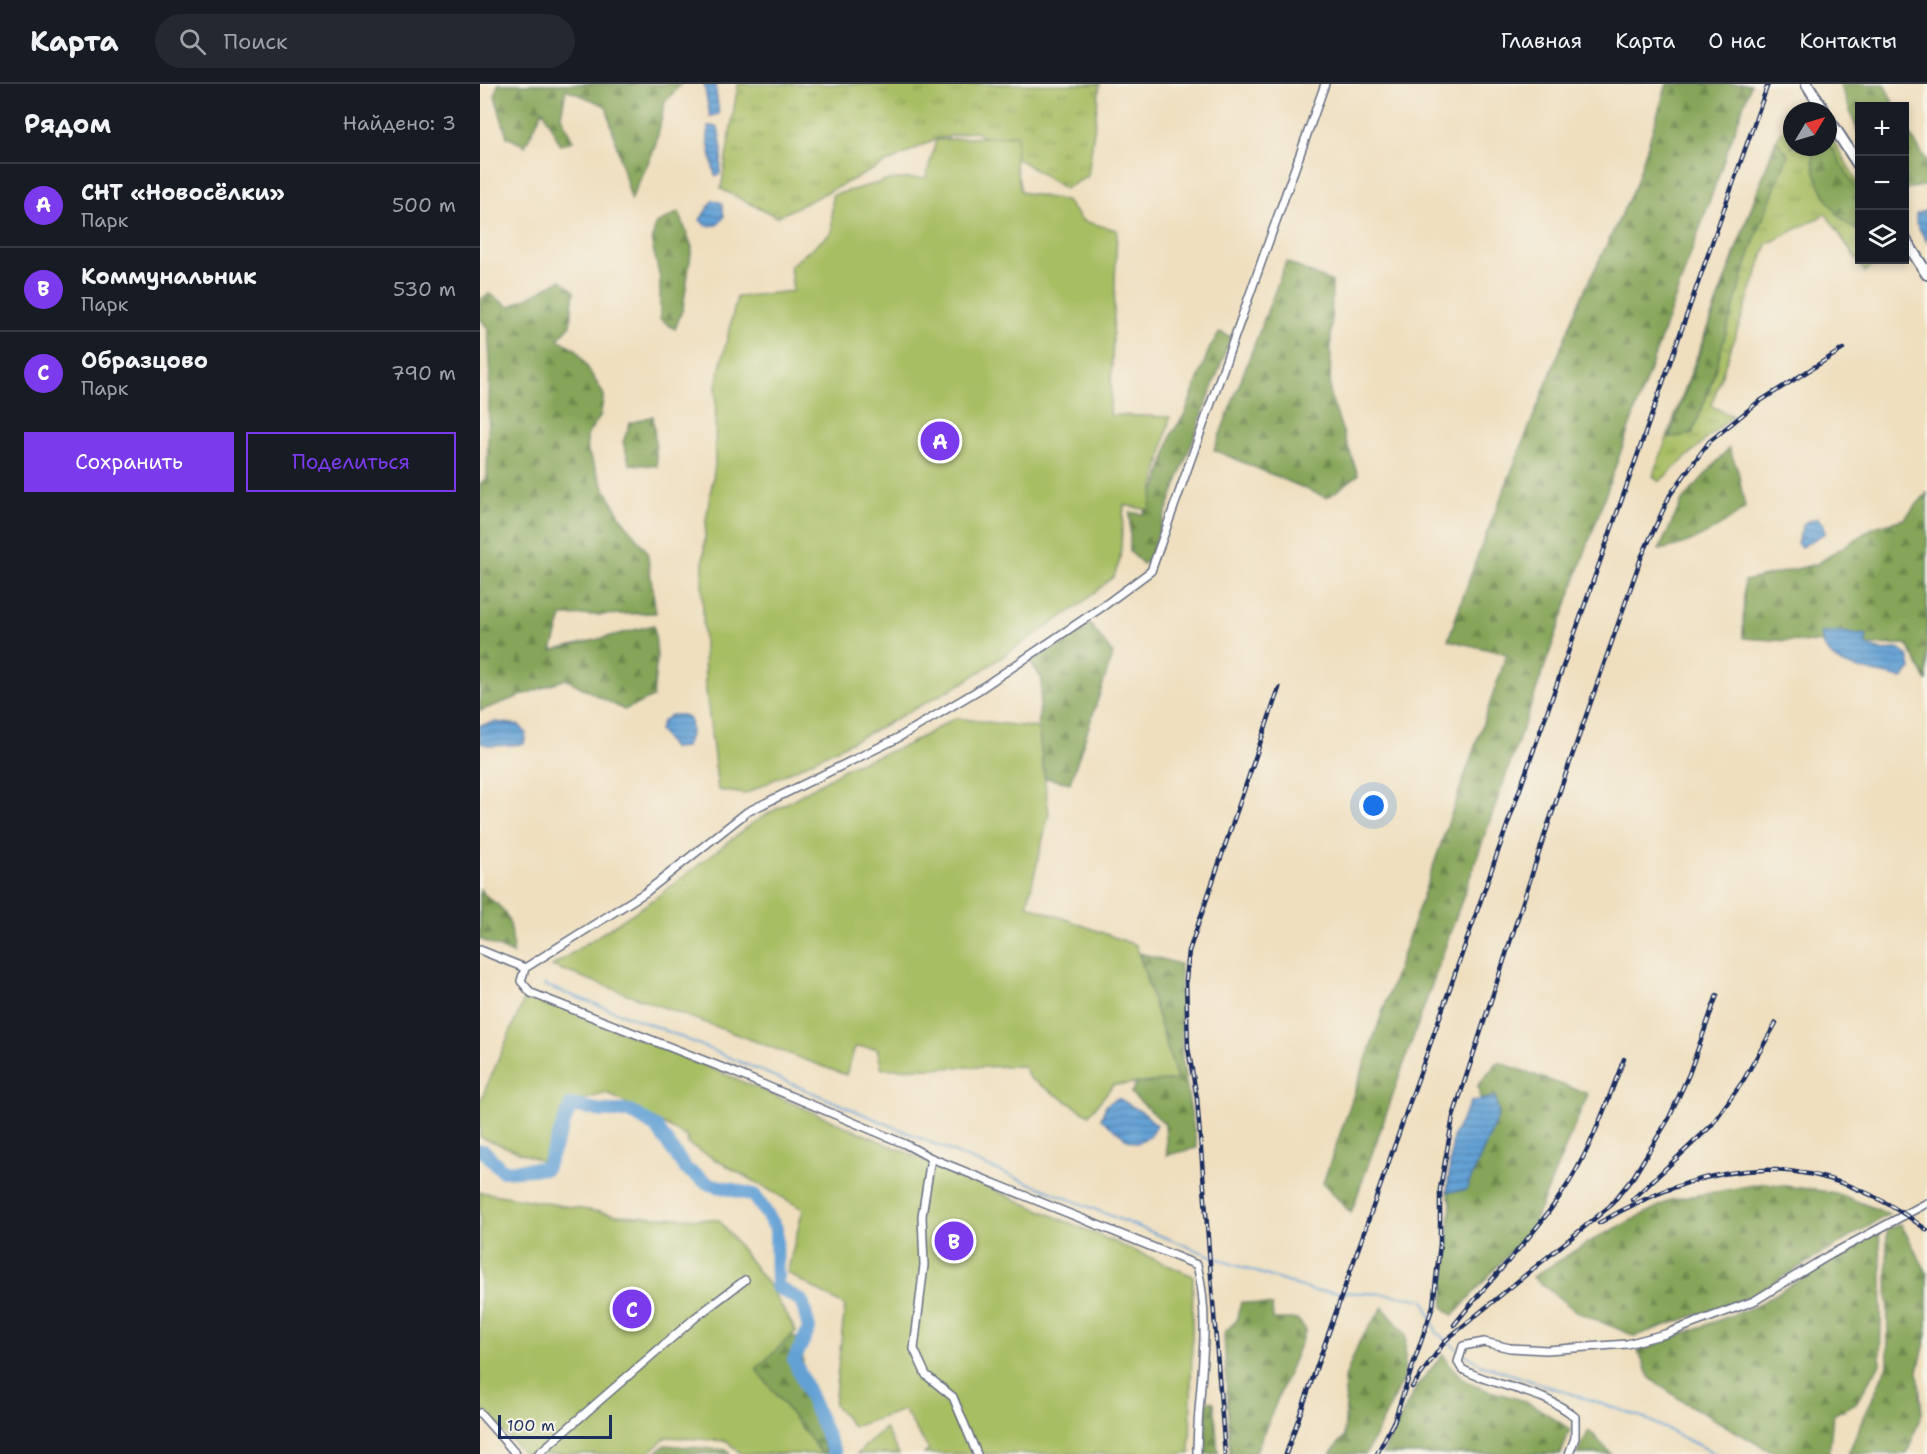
<!DOCTYPE html>
<html lang="ru">
<head>
<meta charset="utf-8">
<style>
  body { margin:0; font-family:"Shantell Sans",sans-serif; background:#242831; color:#f1f3f6 }
  .controls { position:absolute; right:18px; top:18px; display:grid; overflow:hidden; border-radius:0px; box-shadow:0 3px 9px #0003 }
  .controls button { width:54px; height:54px; display:grid; place-items:center; padding:0; border:0; border-bottom:2px solid #363941; background:#171b24; color:#f1f3f6; font:30px sans-serif }
  .compass { position:absolute; left:1303px; top:18px; width:54px; height:54px; border-radius:50%; background:#171b24; box-shadow:0 3px 9px #0003; rotate:52deg }
  .scale { position:absolute; left:18px; bottom:15px; width:114px; box-sizing:border-box; padding-left:6px; border:3px solid #1b2f5e; border-top:0; font-size:16px; line-height:21px; white-space:nowrap; color:#1b2f5e; -webkit-text-stroke:4px #f7f3e8; paint-order:stroke }
  .you { position:absolute; left:894px; top:722px; width:21px; height:21px; margin:-15px; border:4px solid #fff; border-radius:50%; background:#1a73e8; box-shadow:0 0 0 9px #1a73e833 }
  .badge { display:grid; place-items:center; width:39px; height:39px; border-radius:50%; background:#7c3aed; color:#fff; font-size:20px; font-weight:700 }
  .pin { position:absolute; translate:-50% -50%; border:3px solid #fff; box-shadow:0 2px 6px #0006 }
  .list { margin:0; padding:0; list-style:none }
  h2 { display:flex; justify-content:space-between; align-items:center; height:78px; margin:0; padding:0 24px; font-size:26px }
  h2 small { font-size:20px; font-weight:400; color:#9ea1a6 }
  .list li { display:grid; grid-template-columns:39px 1fr auto; gap:18px; align-items:center; box-sizing:border-box; height:84px; padding:0 24px; border-top:2px solid #363941 }
  .list b { display:block; font-size:22px; white-space:nowrap }
  .list p { margin:0; font-size:20px; white-space:nowrap; color:#9ea1a6 }
  .list em { font-size:20px; font-style:normal; color:#9ea1a6 }
  .actions { display:flex; gap:12px; padding:18px 24px }
  .actions a { flex:1; padding:14px 0; border:2px solid #7c3aed; border-radius:0px; text-align:center; font-size:21px; color:#7c3aed }
  .actions .main { background:#7c3aed; color:#fff }
  .icon { flex:none; width:33px; height:33px; fill:none; stroke:currentColor; stroke-width:2; stroke-linecap:round; stroke-linejoin:round }
  .map { position:relative; flex:none; width:1447px; height:1370px; overflow:hidden }
  header { display:flex; align-items:center; gap:36px; box-sizing:border-box; height:84px; padding:0 30px; background:#171b24; border-bottom:2px solid #363941 }
  header strong { font-size:28px }
  nav { display:flex; gap:33px; margin-inline-start:auto; font-size:21px }
  .search { width:420px; height:54px; background:#242831; display:flex; align-items:center; gap:15px; box-sizing:border-box; padding:0 21px; border-radius:33px; color:#9ea1a6; font-size:22px }
  main { display:flex }
  aside { flex:1; background:#171b24 }
  .map>svg:first-child { display:block }
  .grass { fill:url(#grass-tufts); stroke:#627660; stroke-width:1.5 }
  .forest { fill:url(#forest-firs); stroke:#506a5c; stroke-width:1.5 }
  .garden { fill:#a8be63; stroke:#627660; stroke-width:1.5 }
  .water { fill:url(#water-rules); stroke:#3f689a; stroke-width:1.5 }
  .lines { fill:none; stroke-linecap:round; stroke-linejoin:round }
  .stream { stroke:#63a1d5; stroke-width:2 }
  .river { stroke:#63a1d5; stroke-width:14 }
  .minor-casing { stroke:#656d80; stroke-width:10 }
  .trunk-casing { stroke:#656d80; stroke-width:14 }
  .minor { stroke:#fff; stroke-width:7 }
  .trunk { stroke:#fff; stroke-width:10 }
  .rail-casing { stroke:#1b2f5e; stroke-width:4.5 }
  .rail { stroke:#f7f3e8; stroke-width:2; stroke-dasharray:7; stroke-linecap:butt }
</style>
</head>
<body>
<header>
<strong>Карта</strong>
<div class="search"><svg class="icon" aria-label="search" viewBox="0 0 24 24"><circle cx="10" cy="10" r="6"/><path d="M15 15l6 6"/></svg>Поиск</div>
<nav><a>Главная</a><a>Карта</a><a>О нас</a><a>Контакты</a></nav>
</header>
<main>
<aside>
<h2>Рядом<small>Найдено: 3</small></h2>
<ul class="list">
<li><span class="badge">A</span><div><b>СНТ «Новосёлки»</b><p>Парк</p></div><em>500 m</em></li>
<li><span class="badge">B</span><div><b>Коммунальник</b><p>Парк</p></div><em>530 m</em></li>
<li><span class="badge">C</span><div><b>Образцово</b><p>Парк</p></div><em>790 m</em></li>
</ul>
<div class="actions"><a class="main">Сохранить</a><a>Поделиться</a></div>
</aside>
<div class="map">
<svg width="1447" height="1370" viewBox="0 0 1447 1370">
  <defs>
    <pattern id="grass-tufts" width="24" height="20" patternUnits="userSpaceOnUse" patternTransform="scale(1.5)"><rect width="24" height="20" fill="#a8be63"/><path d="M3 7l-1-3M5 7V3M7 7l1-3M15 17l-1-3M17 17v-4M19 17l1-3" fill="none" stroke="#889b55"/></pattern>
    <pattern id="forest-firs" width="22" height="20" patternUnits="userSpaceOnUse" patternTransform="scale(1.5)"><rect width="22" height="20" fill="#86a559"/><path d="M5 1l3.5 6h-7zM16 11l3.5 6h-7z" fill="#6d874d"/></pattern>
    <pattern id="water-rules" width="6" height="5" patternUnits="userSpaceOnUse" patternTransform="scale(1.5)"><rect width="6" height="5" fill="#63a1d5"/><path d="M0 2.5h6" fill="none" stroke="#5184b0"/></pattern>
  </defs>
  <rect width="100%" height="100%" fill="#f7f3e8"/>
  <filter id="ink" filterUnits="userSpaceOnUse"><feTurbulence type="fractalNoise" baseFrequency=".0167" numOctaves="2"/><feDisplacementMap in="SourceGraphic" scale="12" xChannelSelector="R" yChannelSelector="G"/><feConvolveMatrix kernelMatrix="1 2 1 2 8 2 1 2 1" color-interpolation-filters="sRGB"/></filter>
  <filter id="wash" filterUnits="userSpaceOnUse"><feTurbulence type="fractalNoise" baseFrequency=".008" numOctaves="4" result="noise"/><feDisplacementMap in="SourceGraphic" scale="24" xChannelSelector="R" yChannelSelector="G"/><feGaussianBlur stdDeviation="1.35" result="paint"/><feColorMatrix in="noise" values="0 0 0 0 0 0 0 0 0 0 0 0 0 0 0 0 0 1.4 0 .05"/><feComposite in="paint" operator="in"/></filter>
  <g filter="url(#wash)">
    <rect width="100%" height="100%" fill="#efdfbf"/>
    <g class="grass">
      <polygon points="258,0 620,0 608,92 585,105 494,47 453,56 297,133 241,105"/>
      <polygon points="1312,33 1312,63 1348,63 1348,48 1379,101 1380,176 1398,176 1385,188 1346,130 1287,160 1231,322 1252,332 1179,398 1173,392 1296,56"/>
    </g>
    <g class="forest">
      <polygon points="18,0 201,0 185,18 175,64 151,115 126,22 86,5 81,32 93,57 80,61 63,26 45,62 27,53 15,12"/>
      <polygon points="1187,0 1271,0 871,1129 843,1099 1027,570 968,556 996,476 1100,216 1155,102"/>
      <polygon points="1360,0 1404,0 1415,22 1380,22 1379,51"/>
      <polygon points="1425,43 1447,77 1447,101 1425,105"/>
      <polygon points="1296,56 1308,71 1271,165 1230,303 1212,350 1189,354"/>
      <path d="M1351,62L1379,111V148C1353,134 1332,96 1332,66Z"/>
      <polygon points="199,128 212,163 203,224 195,245 180,235 180,194 172,160 175,141"/>
      <polygon points="806,178 852,198 850,311 878,391 847,414 734,366"/>
      <polygon points="81,196 94,207 90,242 78,255 97,266 124,311 120,333 107,351 107,366 124,403 143,437 167,467 176,529 82,532 72,567 174,541 177,572 173,613 144,626 86,595 0,627 0,400 7,393 10,276 8,245 0,234 0,216 9,210 30,223"/>
      <polygon points="740,248 751,253 669,474 663,480 650,468 650,428 663,430 678,399 692,349 705,330 730,263"/>
      <polygon points="173,332 177,382 150,380 143,358 150,339"/>
      <path d="M1249,364L1258,387L1265,424C1240,444 1211,461 1179,466L1202,417Z"/>
      <polygon points="1447,409 1447,598 1427,560 1385,561 1387,551 1342,549 1342,559 1263,554 1264,497 1337,480 1394,443 1424,435"/>
      <polygon points="609,539 633,570 590,699 565,694 558,644 562,595 550,578"/>
      <path d="M0,805C6,813 10,815 18,821C33,833 32,853 33,870L0,855Z"/>
      <polygon points="659,869 700,880 702,975 717,1064 687,1071 685,1040 651,1009 657,999 697,995"/>
      <polygon points="1018,978 1108,1010 1052,1143 973,1232 963,1223 971,1118 967,1108 986,1106 1019,1030 1015,1013 1001,1016 998,1001"/>
      <polygon points="1285,1099 1356,1109 1409,1130 1269,1213 1155,1252 1097,1228 1053,1193 1109,1158 1191,1116"/>
      <polygon points="1421,1140 1447,1189 1447,1250 1438,1287 1442,1329 1427,1370 1368,1370 1408,1279 1407,1145"/>
      <polygon points="1399,1148 1402,1195 1400,1280 1376,1319 1353,1331 1349,1370 1295,1370 1204,1318 1170,1294 1158,1267 1276,1222"/>
      <polygon points="761,1218 792,1222 793,1235 817,1235 826,1246 775,1370 750,1370 744,1249 756,1237"/>
      <polygon points="903,1223 926,1251 924,1295 886,1370 850,1370 864,1353 866,1320 864,1296 879,1258"/>
      <polygon points="312,1251 322,1259 323,1283 346,1370 342,1370 276,1285"/>
      <path d="M963,1270C985,1309 1010,1304 1046,1318C1061,1324 1076,1337 1090,1345L1081,1370H902L936,1304Z"/>
      <polygon points="727,1317 734,1318 738,1370 724,1370"/>
      <polygon points="1109,1346 1131,1370 1097,1370"/>
      <polygon points="185,1361 246,1366 250,1370 174,1370"/>
    </g>
    <g class="garden">
      <polygon points="537,51 535,79 541,108 586,117 603,137 637,146 630,331 690,333 669,426 644,421 640,476 634,492 600,521 484,598 395,646 265,710 238,706 225,599 222,496 226,436 235,381 236,301 257,213 313,207 310,182 352,148 352,111 414,95 446,94 456,56"/>
      <polygon points="475,634 558,644 569,730 547,821 656,861 697,996 633,1001 609,1031 549,994 544,982 402,985 397,964 375,963 366,991 72,882 173,816 274,738 370,682 427,661"/>
      <polygon points="47,909 242,989 713,1192 710,1370 444,1370 449,1366 424,1326 373,1343 354,1320 365,1222 307,1189 323,1125 208,1060 207,1053 127,1009 95,1018 67,1079 0,1053 0,1018"/>
      <polygon points="0,1108 138,1131 239,1136 290,1203 316,1247 276,1285 342,1370 261,1370 247,1357 187,1353 167,1370 44,1370 0,1322"/>
      <polygon points="405,1344 419,1370 377,1370"/>
    </g>
    <g class="water">
      <polygon points="224,0 235,0 239,30 230,32"/>
      <polygon points="228,42 238,43 242,66 240,90 235,92 228,58"/>
      <polygon points="233,116 242,119 244,133 237,141 226,142 220,136"/>
      <polygon points="1447,126 1447,158 1436,139 1436,130"/>
      <polygon points="1337,434 1344,441 1345,449 1321,463 1317,459 1324,439"/>
      <path d="M1360,548L1387,551L1385,561L1404,567L1418,564L1428,572L1431,585L1422,595C1393,584 1345,590 1341,549Z"/>
      <polygon points="191,631 203,631 210,636 211,647 206,663 192,664 179,646 182,638"/>
      <polygon points="16,638 39,641 46,649 44,660 12,662 0,659 0,641"/>
      <polygon points="1015,1013 1019,1030 986,1106 967,1108 973,1052 991,1018"/>
      <polygon points="638,1014 665,1030 676,1041 670,1052 657,1059 648,1056 621,1035 626,1021"/>
    </g>
    <g class="lines">
      <g class="stream">
        <polyline points="64,901 182,945 504,1081 749,1179 834,1207 906,1210 944,1216 957,1249 977,1265"/>
        <polyline points="985,1270 1000,1280 1162,1333 1236,1370"/>
      </g>
      <polyline class="river" points="0,1067 4,1067 23,1087 66,1084 91,1021 122,1027 150,1027 177,1044 206,1085 229,1100 274,1111 296,1144 297,1203 322,1217 329,1245 314,1276 355,1370"/>
    </g>
  </g>
  <g filter="url(#ink)">
    <g class="lines">
      <g class="minor-casing">
        <g id="minor">
          <polyline points="0,866 45,884"/>
          <polyline points="451,1074 442,1132 444,1181 434,1265 446,1291 473,1313 497,1370"/>
          <polyline points="0,1329 36,1370"/>
          <polyline points="58,1370 216,1233 265,1196"/>
          <path d="M717,1370C717,1308 733,1243 717,1181L451,1074L425,1060L251,987L51,909L41,897L45,884L166,808L267,728L416,655L497,607L625,521L671,487L845,0"/>
          <path d="M1089,1370L1095,1354V1333C1063,1305 1016,1304 982,1285L978,1278L983,1262L1004,1258L1030,1264L1067,1266L1147,1260L1185,1250L1274,1217L1348,1172L1447,1119"/>
        </g>
      </g>
      <g class="trunk-casing">
        <g id="trunk">
          <polyline points="1327,0 1344,27"/>
          <polyline points="1348,34 1380,83"/>
          <polyline points="1424,154 1447,190"/>
        </g>
      </g>
      <use href="#minor" class="minor"/>
      <use href="#trunk" class="trunk"/>
      <g class="rail-casing">
        <g id="rail">
          <polyline points="1152,1116 1231,1042 1263,997 1296,939"/>
          <path d="M1119,1139C1234,1072 1337,1062 1447,1146"/>
          <path d="M974,1241C1009,1196 1050,1157 1082,1109C1110,1069 1126,1020 1144,975"/>
          <polyline points="932,1303 966,1256 1130,1122 1154,1092 1189,1034 1209,990 1237,911"/>
          <polyline points="913,1340 953,1222 960,1160 960,1105 973,1033 1068,741 1161,474 1190,411 1229,358 1277,319 1363,265"/>
          <polyline points="745,1370 717,1014 708,964 706,896 709,867 799,604"/>
          <polyline points="806,1370 1288,0"/>
          <polyline points="897,1370 916,1333"/>
        </g>
      </g>
      <use href="#rail" class="rail"/>
    </g>
  </g>
</svg>
<div class="controls">
<button>+</button>
<button>−</button>
<button><svg class="icon" aria-label="layers" viewBox="0 0 24 24"><path d="M12 4l9 5-9 5-9-5zM3 14l9 5 9-5"/></svg></button>
</div>
<svg class="compass" viewBox="-18 -18 36 36"><path d="M0-13l5 13h-10z" fill="#e53935"/><path d="M0 13l5-13h-10z" fill="#9ea1a6"/></svg>
<div class="scale">100 m</div>
<div class="you"></div>
<div class="pin badge" style="left:460px;top:357px">A</div>
<div class="pin badge" style="left:474px;top:1157px">B</div>
<div class="pin badge" style="left:152px;top:1225px">C</div>
</div>
</main>
</body>
</html>
